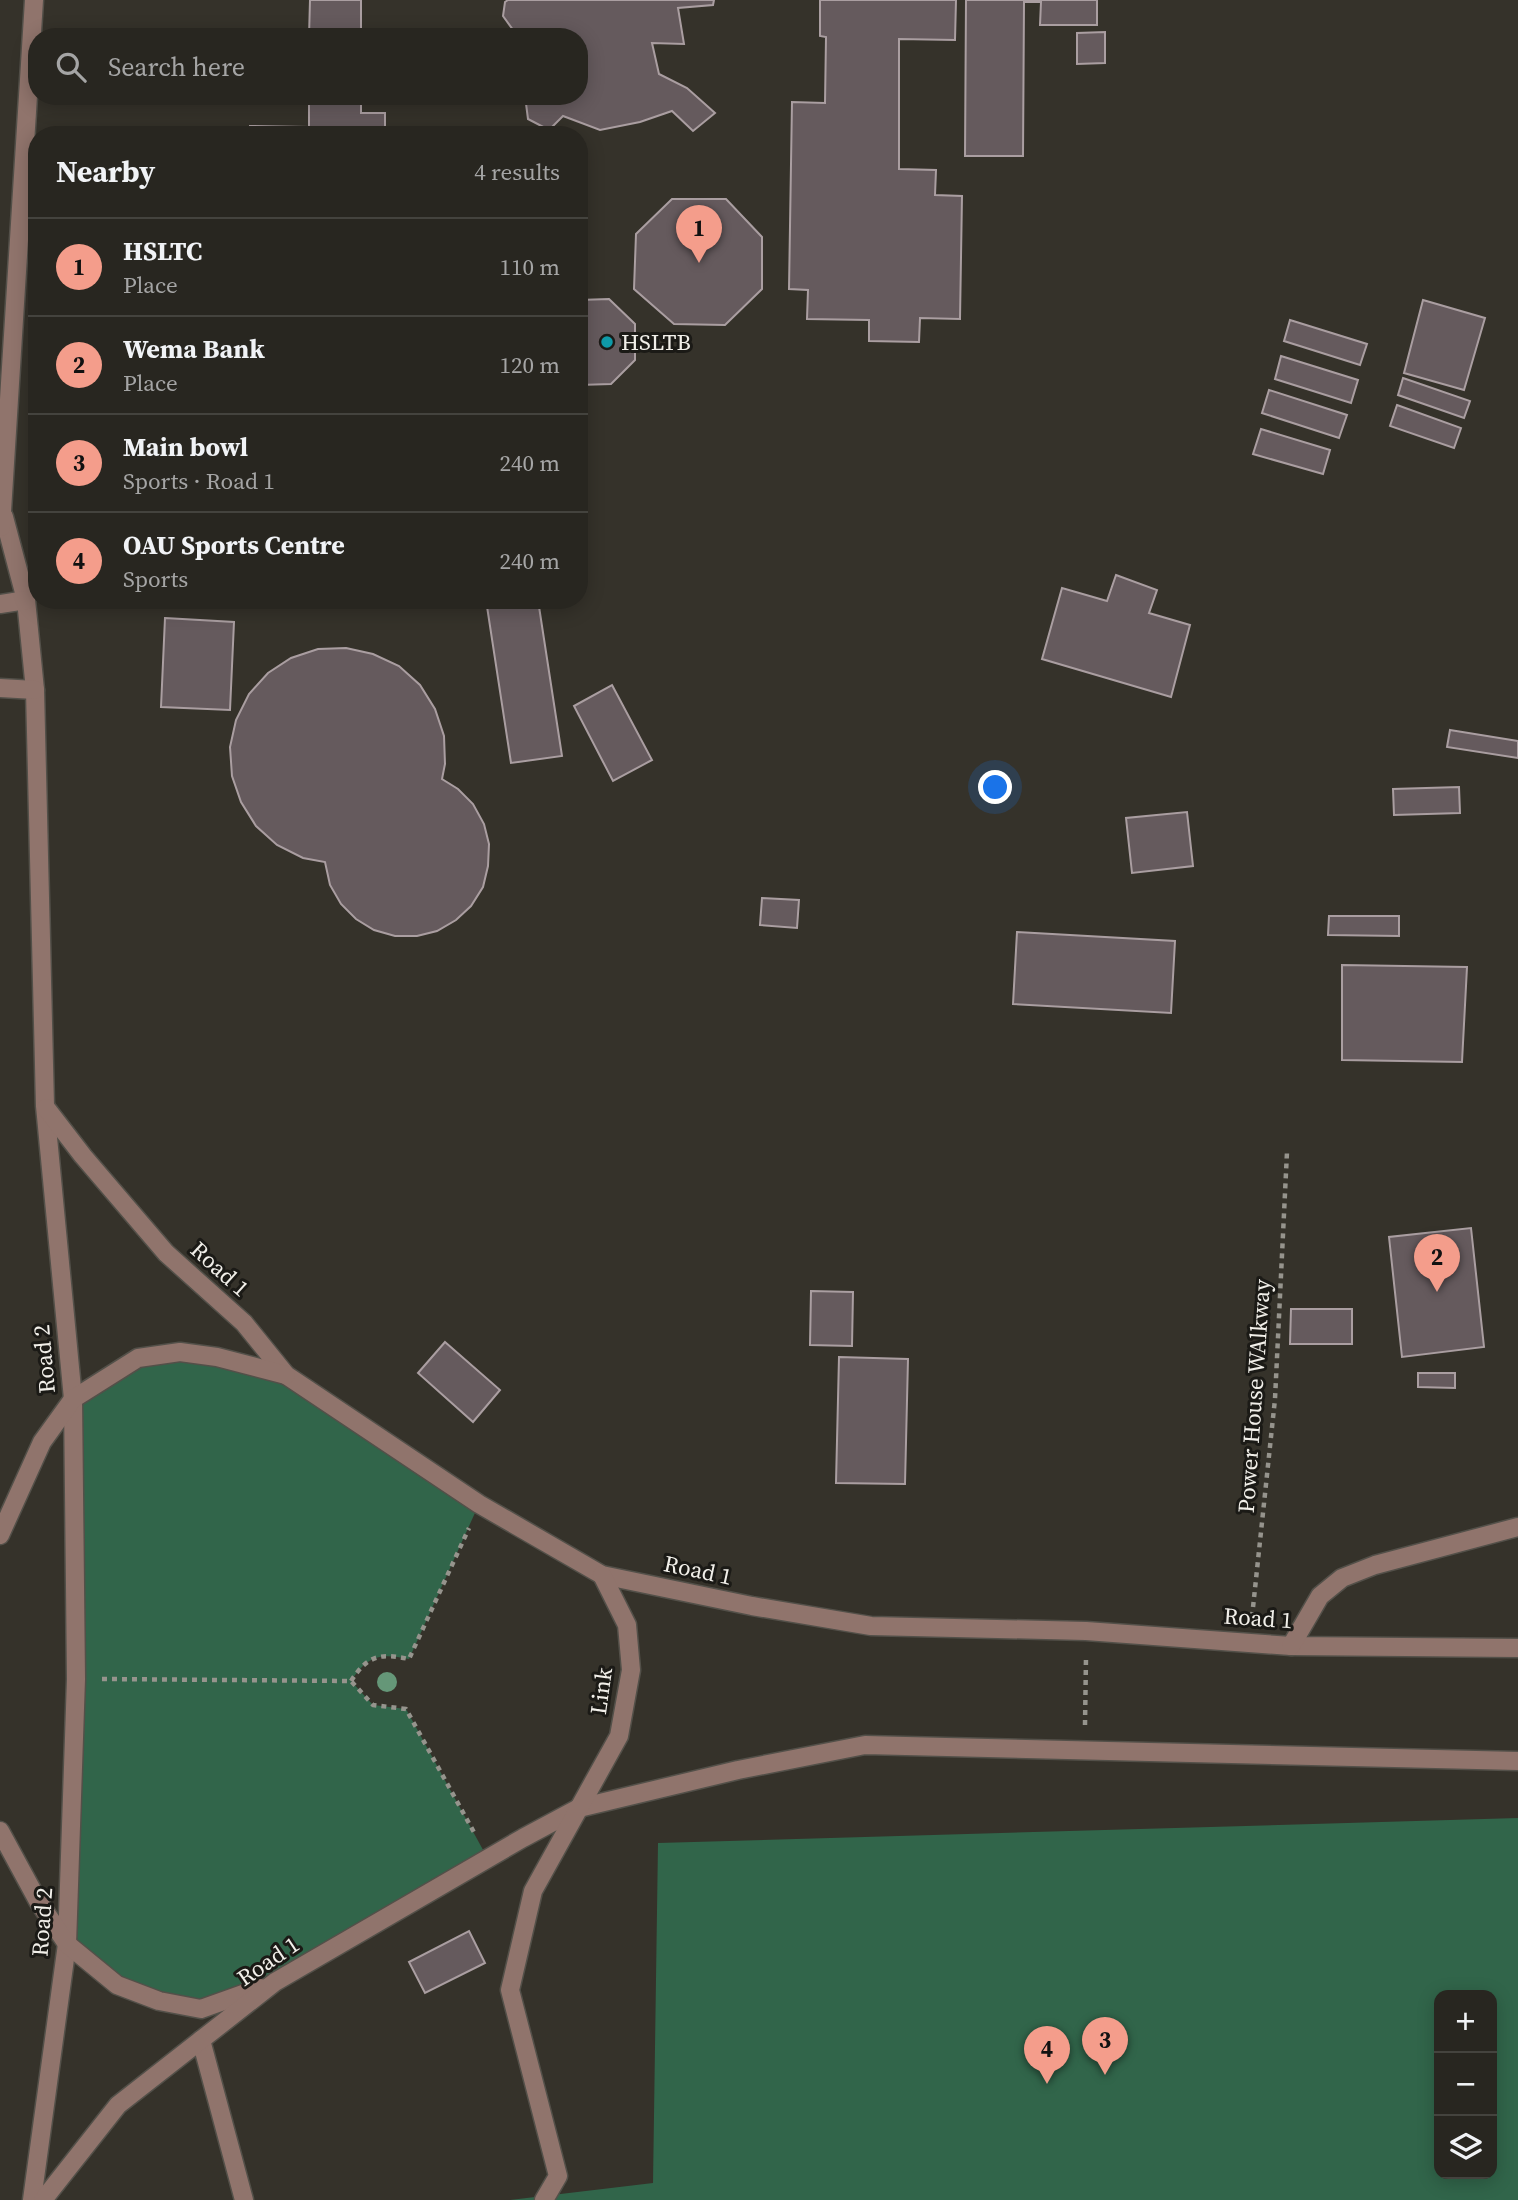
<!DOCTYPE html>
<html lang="en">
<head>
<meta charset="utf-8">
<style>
  body { margin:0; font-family:"Source Serif 4",serif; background:#302e29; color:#f1f3f6 }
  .controls { position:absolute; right:21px; bottom:21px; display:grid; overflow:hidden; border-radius:14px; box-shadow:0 4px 18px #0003 }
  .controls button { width:63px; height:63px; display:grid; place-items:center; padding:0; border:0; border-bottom:2px solid #44433e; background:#282620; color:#f1f3f6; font:35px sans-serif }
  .you { position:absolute; left:996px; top:788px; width:24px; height:24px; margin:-18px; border:5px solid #fff; border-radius:50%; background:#1a73e8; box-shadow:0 0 0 10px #1a73e833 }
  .badge { display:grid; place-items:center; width:46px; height:46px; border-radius:50%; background:#f49d8b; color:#111; font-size:23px; font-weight:700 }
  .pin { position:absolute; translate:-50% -58px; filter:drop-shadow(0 2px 4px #0008) }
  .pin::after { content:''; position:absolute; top:37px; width:24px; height:21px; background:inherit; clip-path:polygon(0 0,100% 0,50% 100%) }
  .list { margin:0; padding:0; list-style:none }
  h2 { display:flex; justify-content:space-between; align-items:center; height:91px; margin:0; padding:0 28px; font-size:30px }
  h2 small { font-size:23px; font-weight:400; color:#a5a5a5 }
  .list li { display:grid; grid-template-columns:46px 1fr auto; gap:21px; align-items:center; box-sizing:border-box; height:98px; padding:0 28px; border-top:2px solid #44433e }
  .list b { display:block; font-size:26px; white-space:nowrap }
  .list p { margin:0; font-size:23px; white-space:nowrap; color:#a5a5a5 }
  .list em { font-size:23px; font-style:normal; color:#a5a5a5 }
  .icon { flex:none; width:38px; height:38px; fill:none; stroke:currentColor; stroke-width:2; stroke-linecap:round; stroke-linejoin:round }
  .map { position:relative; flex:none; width:1518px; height:2200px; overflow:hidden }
  .search { position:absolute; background:#282620; box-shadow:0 4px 18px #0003; left:28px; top:28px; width:560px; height:77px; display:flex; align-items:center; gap:18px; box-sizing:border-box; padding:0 24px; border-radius:28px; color:#a5a5a5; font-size:26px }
  .panel { position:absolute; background:#282620; box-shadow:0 4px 18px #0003; left:28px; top:126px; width:560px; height:483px; border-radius:28px }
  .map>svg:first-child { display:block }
  .green { fill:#31654a; fill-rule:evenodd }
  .building { fill:#655a5d; stroke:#aa9ea1; stroke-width:2 }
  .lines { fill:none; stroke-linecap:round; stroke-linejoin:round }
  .minor-casing { stroke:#535049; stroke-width:21 }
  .path { stroke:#96948d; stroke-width:4.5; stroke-dasharray:5 5; stroke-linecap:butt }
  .minor { stroke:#90746c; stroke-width:18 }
  .tree { fill:#659778 }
  .culture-dot { fill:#0f9aa8; stroke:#1b1a16; stroke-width:2.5 }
  .labels { text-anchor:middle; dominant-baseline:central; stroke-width:6; stroke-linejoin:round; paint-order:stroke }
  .poi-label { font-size:23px; fill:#f1efe9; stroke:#1b1a16; text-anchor:start }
  .street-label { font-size:23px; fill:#f1efe9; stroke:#1b1a16 }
</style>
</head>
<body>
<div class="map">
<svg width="1518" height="2200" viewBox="0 0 1518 2200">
  <rect width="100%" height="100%" fill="#35322a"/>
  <g class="green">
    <path d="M180,1352L286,1375L479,1504L409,1659C380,1653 368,1655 351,1681L373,1705L406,1709L488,1859L275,1982L201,2009L159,2001L67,1944L73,1399L138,1358Z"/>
    <path d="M1518,1818V2200H510L653,2183L658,1843ZM1439,1995H1492V2174H1439Z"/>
  </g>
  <g class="building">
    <polygon points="310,0 361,0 361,37 309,37"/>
    <polygon points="508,0 714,0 713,5 678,8 684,44 652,43 659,74 687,88 715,113 693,131 672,111 640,122 600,130 563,116 549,130 528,119 525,96 579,96 579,37 513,37 516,34 503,16 505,2"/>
    <polygon points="820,0 956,0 955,40 899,39 899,169 936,170 935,195 962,196 960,319 920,318 919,342 869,341 869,320 807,319 808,290 789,289 792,102 825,103 826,37 820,36"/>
    <polygon points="966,0 1097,0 1097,25 1040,25 1041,2 1024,2 1023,156 965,156"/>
    <polygon points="1105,32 1105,63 1077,64 1077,33"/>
    <polygon points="309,96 361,96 361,113 385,113 385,135 250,135 250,126 309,127"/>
    <polygon points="672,199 726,199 762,237 762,289 725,325 674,324 634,289 636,234"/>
    <polygon points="609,299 635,324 635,360 611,384 579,385 579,300"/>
    <polygon points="1423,300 1485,318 1464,390 1404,373"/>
    <polygon points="1290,320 1367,344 1360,365 1284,341"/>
    <polygon points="1281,356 1358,380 1351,403 1275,379"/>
    <polygon points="1403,378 1470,401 1464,418 1398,395"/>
    <polygon points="1269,390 1347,415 1339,438 1262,413"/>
    <polygon points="1397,405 1461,428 1454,448 1390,426"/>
    <polygon points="1261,429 1330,450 1323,474 1253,454"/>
    <polygon points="1116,575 1157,590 1149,613 1190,625 1171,697 1042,659 1062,588 1107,601"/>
    <polygon points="486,600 538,600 562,756 511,763"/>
    <polygon points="165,618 234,622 230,710 161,707"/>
    <polygon points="346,648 373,654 399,666 420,685 435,709 444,736 445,764 442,779 458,789 473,804 484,824 489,844 488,866 483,887 471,906 456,920 437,931 417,936 395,936 374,930 356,919 341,904 330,885 325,862 303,858 277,845 256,826 241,802 232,776 230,747 236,720 249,694 268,673 291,658 318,649"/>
    <polygon points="612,685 652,760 613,781 574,706"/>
    <polygon points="1450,730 1518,741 1518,758 1447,747"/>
    <polygon points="1459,787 1460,813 1394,815 1393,789"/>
    <polygon points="1187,812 1193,866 1132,873 1126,818"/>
    <polygon points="762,898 799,900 797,928 760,925"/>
    <polygon points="1329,916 1399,916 1399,936 1328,935"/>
    <polygon points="1017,932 1175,941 1171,1013 1013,1004"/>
    <polygon points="1342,965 1467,967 1462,1062 1342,1060"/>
    <polygon points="1471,1228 1484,1347 1402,1357 1389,1237"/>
    <polygon points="811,1291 853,1292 852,1346 810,1345"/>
    <polygon points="1291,1309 1352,1309 1352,1344 1290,1344"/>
    <polygon points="445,1342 500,1390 473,1422 418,1373"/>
    <polygon points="839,1357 908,1359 905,1484 836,1483"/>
    <polygon points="1418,1373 1455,1373 1455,1388 1418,1387"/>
    <polygon points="469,1931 485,1963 425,1993 409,1962"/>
  </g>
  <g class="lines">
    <g class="minor-casing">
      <g id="minor">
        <polyline points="4,517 26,600 35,690 45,1106 73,1399 76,1679 67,1944 32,2200"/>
        <polyline points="1,527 34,0"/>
        <polyline points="0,604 26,600"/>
        <polyline points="0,688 35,690"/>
        <polyline points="46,1108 83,1156 166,1253 244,1323 286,1375 479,1504 602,1575 752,1606 871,1626 1086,1631 1291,1646 1518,1648"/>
        <polyline points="0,1535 42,1442 73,1399 138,1358 180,1352 217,1357 286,1375"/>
        <polyline points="1291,1646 1320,1596 1342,1578 1375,1565 1518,1527"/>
        <polyline points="0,1831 38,1901 67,1944 117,1985 159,2001 201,2009 260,1988"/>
        <polyline points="201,2040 244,2200"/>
        <polyline points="43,2200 118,2105 275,1982 523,1838 579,1808 738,1770 865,1745 1518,1761"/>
        <polyline points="544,2200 558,2176 510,1990 533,1891 619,1736 631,1670 627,1625 602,1575"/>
      </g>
    </g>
    <g class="path">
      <polyline points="1252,1617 1275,1399 1287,1152"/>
      <polyline points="102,1679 351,1681 373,1705 406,1709 476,1836"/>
      <path d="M351,1681C368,1655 380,1653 409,1659L469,1528"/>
      <polyline points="1085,1725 1086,1657"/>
    </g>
    <use href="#minor" class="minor"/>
  </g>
  <circle class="tree" cx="387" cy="1682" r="10"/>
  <circle class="culture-dot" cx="607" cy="342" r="7"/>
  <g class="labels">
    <g class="poi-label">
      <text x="621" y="342">HSLTB</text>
    </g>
    <g class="street-label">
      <text transform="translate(220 1269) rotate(42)">Road 1</text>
      <text transform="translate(44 1359) rotate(-95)">Road 2</text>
      <text transform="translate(1254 1396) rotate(-86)">Power House WAlkway</text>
      <text transform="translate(698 1570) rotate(12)">Road 1</text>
      <text transform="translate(1258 1618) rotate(4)">Road 1</text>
      <text transform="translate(601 1691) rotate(-82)">Link</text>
      <text transform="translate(42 1922) rotate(-86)">Road 2</text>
      <text transform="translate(268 1961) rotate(-34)">Road 1</text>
    </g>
  </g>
</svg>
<div class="controls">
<button>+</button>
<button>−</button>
<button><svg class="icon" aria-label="layers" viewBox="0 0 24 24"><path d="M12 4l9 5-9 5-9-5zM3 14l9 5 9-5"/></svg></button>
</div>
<div class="you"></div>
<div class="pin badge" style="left:699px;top:263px">1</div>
<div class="pin badge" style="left:1437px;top:1292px">2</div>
<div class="pin badge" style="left:1105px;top:2075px">3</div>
<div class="pin badge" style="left:1047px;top:2084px">4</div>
<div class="search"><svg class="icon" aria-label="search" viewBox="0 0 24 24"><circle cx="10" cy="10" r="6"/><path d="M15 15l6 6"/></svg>Search here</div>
<section class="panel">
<h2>Nearby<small>4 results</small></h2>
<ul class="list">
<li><span class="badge">1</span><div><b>HSLTC</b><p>Place</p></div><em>110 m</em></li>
<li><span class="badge">2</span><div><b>Wema Bank</b><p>Place</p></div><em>120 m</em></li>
<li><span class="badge">3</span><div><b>Main bowl</b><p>Sports · Road 1</p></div><em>240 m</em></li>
<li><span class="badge">4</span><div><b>OAU Sports Centre</b><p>Sports</p></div><em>240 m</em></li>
</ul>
</section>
</div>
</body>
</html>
